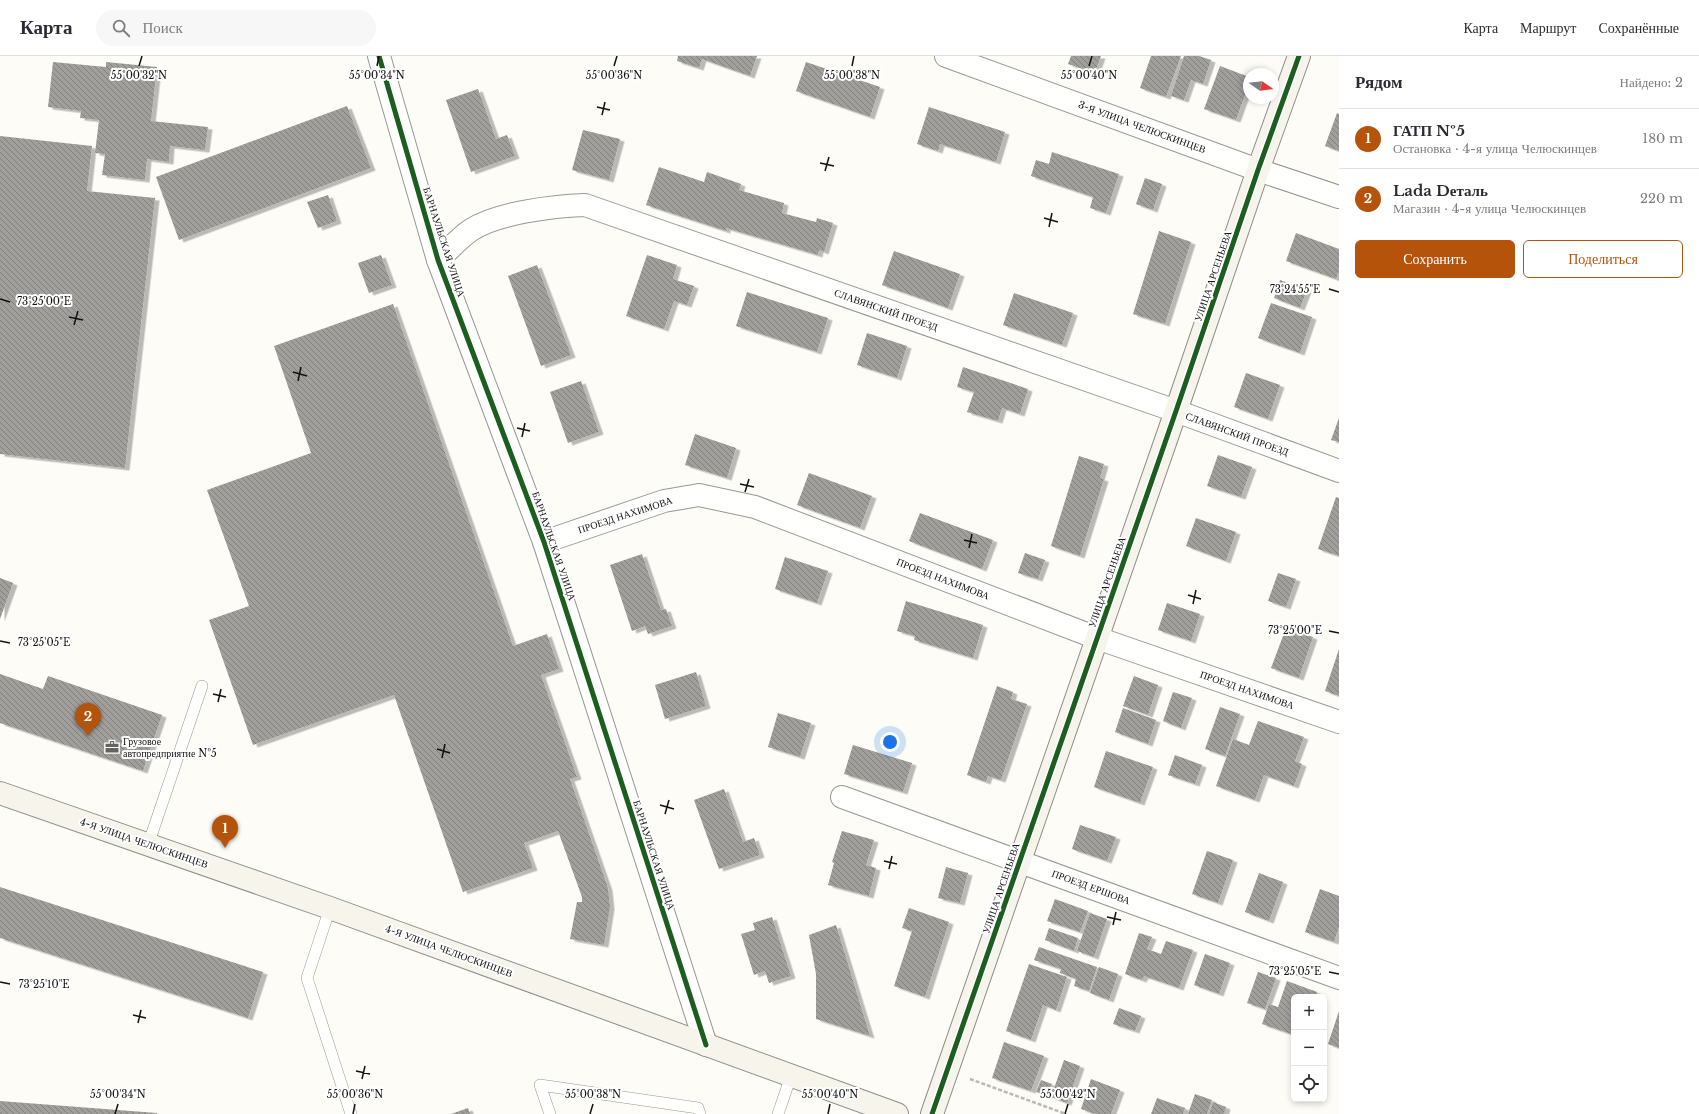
<!DOCTYPE html>
<html lang="ru">
<head>
<meta charset="utf-8">
<style>
  body { margin:0; font-family:"Libre Baskerville",serif; background:#f7f7f7; color:#2b2b33 }
  .controls { position:absolute; right:12px; bottom:12px; display:grid; overflow:hidden; border-radius:6px; box-shadow:0 2px 6px #0003 }
  .controls button { width:36px; height:36px; display:grid; place-items:center; padding:0; border:0; border-bottom:1px solid #e1e1e2; background:#fff; color:#2b2b33; font:20px sans-serif }
  .compass { position:absolute; left:1243px; top:12px; width:36px; height:36px; border-radius:50%; background:#fff; box-shadow:0 2px 6px #0003; rotate:104deg }
  .you { position:absolute; left:890px; top:686px; width:14px; height:14px; margin:-10px; border:3px solid #fff; border-radius:50%; background:#1a73e8; box-shadow:0 0 0 6px #1a73e833 }
  .badge { display:grid; place-items:center; width:26px; height:26px; border-radius:50%; background:#b45309; color:#fff; font-size:13px; font-weight:700 }
  .pin { position:absolute; translate:-50% -33px; filter:drop-shadow(0 1px 2px #0008) }
  .pin::after { content:''; position:absolute; top:21px; width:14px; height:12px; background:inherit; clip-path:polygon(0 0,100% 0,50% 100%) }
  .list { margin:0; padding:0; list-style:none }
  h2 { display:flex; justify-content:space-between; align-items:center; height:52px; margin:0; padding:0 16px; font-size:17px }
  h2 small { font-size:13px; font-weight:400; color:#7c7c81 }
  .list li { display:grid; grid-template-columns:26px 1fr auto; gap:12px; align-items:center; box-sizing:border-box; height:60px; padding:0 16px; border-top:1px solid #e1e1e2 }
  .list b { display:block; font-size:15px; white-space:nowrap }
  .list p { margin:0; font-size:13px; white-space:nowrap; color:#7c7c81 }
  .list em { font-size:13px; font-style:normal; color:#7c7c81 }
  .actions { display:flex; gap:8px; padding:12px 16px }
  .actions a { flex:1; padding:9px 0; border:1px solid #b45309; border-radius:6px; text-align:center; font-size:14px; color:#b45309 }
  .actions .main { background:#b45309; color:#fff }
  .icon { flex:none; width:22px; height:22px; fill:none; stroke:currentColor; stroke-width:2; stroke-linecap:round; stroke-linejoin:round }
  .map { position:relative; flex:none; width:1339px; height:1058px; overflow:hidden }
  header { display:flex; align-items:center; gap:24px; box-sizing:border-box; height:56px; padding:0 20px; background:#fff; border-bottom:1px solid #e1e1e2 }
  header strong { font-size:19px }
  nav { display:flex; gap:22px; margin-inline-start:auto; font-size:14px }
  .search { width:280px; height:36px; background:#f7f7f7; display:flex; align-items:center; gap:10px; box-sizing:border-box; padding:0 14px; border-radius:22px; color:#7c7c81; font-size:15px }
  main { display:flex }
  aside { flex:1; background:#fff }
  .map>svg:first-child { display:block }
  .building { fill:url(#building-back-hatch); filter:url(#shadow) }
  .lines { fill:none; stroke-linecap:round; stroke-linejoin:round }
  .lane-casing { stroke:#979795; stroke-width:12 }
  .street-casing { stroke:#979795; stroke-width:24 }
  .secondary-casing { stroke:#8e8d8b; stroke-width:24 }
  .path { stroke:#b9b9b8; stroke-width:2.5; stroke-dasharray:4 2; stroke-linecap:butt }
  .lane { stroke:#fffffe; stroke-width:11 }
  .street { stroke:#fffffe; stroke-width:22 }
  .secondary { stroke:#f6f4eb; stroke-width:22 }
  .cycleway-casing { stroke:#fff; stroke-width:8 }
  .cycleway { stroke:#1b5e20; stroke-width:5 }
  .ticks { fill:none; stroke:#111; stroke-width:1.5 }
  .labels { text-anchor:middle; dominant-baseline:central; stroke-width:4; stroke-linejoin:round; paint-order:stroke }
  .street-label { font-size:10px; fill:#111; stroke:#fff }
  .poi-label { font-size:10px; fill:#111; stroke:#fff; text-anchor:start }
  .ticks-label { font-size:10px; text-anchor:middle; fill:#111; stroke:#fff; stroke-width:4; stroke-linejoin:round; paint-order:stroke }
</style>
</head>
<body>
<header>
<strong>Карта</strong>
<div class="search"><svg class="icon" aria-label="search" viewBox="0 0 24 24"><circle cx="10" cy="10" r="6"/><path d="M15 15l6 6"/></svg>Поиск</div>
<nav><a>Карта</a><a>Маршрут</a><a>Сохранённые</a></nav>
</header>
<main>
<div class="map">
<svg width="1339" height="1058" viewBox="0 0 1339 1058">
  <defs>
    <pattern id="building-back-hatch" width="6" height="6" patternUnits="userSpaceOnUse"><rect width="6" height="6" fill="#a19f9c"/><path d="M-1 5l2 2M0 0l6 6M5-1l2 2" fill="none" stroke="#82807e"/></pattern>
    <filter id="shadow"><feDropShadow dx="4.5" dy="2.5" stdDeviation="0" flood-color="#0004"/></filter>
  </defs>
  <rect width="100%" height="100%" fill="#fdfcf7"/>
  <g class="building">
    <polygon points="678,0 757,0 750,20 702,3 699,12 677,5"/>
    <polygon points="1071,0 1101,0 1095,17 1068,8"/>
    <polygon points="1151,0 1181,0 1166,41 1140,32"/>
    <polygon points="1184,0 1199,0 1211,4 1203,28 1191,24 1184,44 1171,40"/>
    <polygon points="53,6 106,11 106,6 157,11 151,65 208,71 205,94 170,90 169,106 147,103 145,124 102,119 105,98 95,97 99,64 80,62 81,55 48,51"/>
    <polygon points="806,6 880,31 870,61 796,35"/>
    <polygon points="1220,10 1249,21 1249,28 1236,64 1204,53"/>
    <polygon points="478,33 496,83 507,79 515,100 471,116 446,44"/>
    <polygon points="347,50 371,112 179,184 156,121"/>
    <polygon points="929,51 1005,76 996,106 940,88 938,95 917,88"/>
    <polygon points="1337,57 1339,58 1339,95 1325,90"/>
    <polygon points="583,74 620,83 609,124 572,114"/>
    <polygon points="0,80 92,90 87,135 155,142 125,412 0,398"/>
    <polygon points="1052,96 1119,118 1106,157 1090,152 1093,141 1031,120 1036,104 1049,108"/>
    <polygon points="659,111 704,126 707,116 741,128 739,134 784,147 782,157 816,166 817,162 833,167 824,196 819,194 818,199 726,172 726,175 646,149"/>
    <polygon points="1145,122 1162,128 1153,154 1136,148"/>
    <polygon points="328,139 337,165 318,172 307,146"/>
    <polygon points="1159,175 1191,186 1165,268 1133,258"/>
    <polygon points="1296,177 1339,193 1339,215 1336,223 1286,205"/>
    <polygon points="894,195 960,218 948,252 882,229"/>
    <polygon points="381,199 392,229 369,237 358,207"/>
    <polygon points="647,199 677,209 673,223 694,230 687,249 674,245 664,273 626,260"/>
    <polygon points="537,209 571,299 541,310 508,220"/>
    <polygon points="1280,224 1307,234 1300,252 1274,242"/>
    <polygon points="747,236 828,262 817,296 736,270"/>
    <polygon points="1014,237 1073,257 1062,289 1003,269"/>
    <polygon points="1271,247 1312,261 1300,297 1258,282"/>
    <polygon points="393,248 513,590 547,578 559,613 541,619 577,721 570,723 608,832 610,851 604,889 570,883 577,846 582,846 582,841 558,775 524,787 533,812 463,836 394,639 253,689 209,564 249,550 207,434 311,397 274,290"/>
    <polygon points="867,277 907,290 897,322 857,309"/>
    <polygon points="963,311 1028,333 1020,358 1002,352 998,365 967,356 974,336 957,331"/>
    <polygon points="1246,317 1280,329 1268,363 1234,351"/>
    <polygon points="581,325 599,376 568,387 550,336"/>
    <polygon points="1339,362 1339,386 1331,384"/>
    <polygon points="695,378 736,392 727,422 685,409"/>
    <polygon points="1218,399 1252,411 1241,441 1207,430"/>
    <polygon points="1079,400 1104,408 1100,422 1104,423 1080,500 1051,490"/>
    <polygon points="809,417 872,440 860,472 797,449"/>
    <polygon points="1336,441 1339,442 1339,500 1318,493"/>
    <polygon points="920,457 993,484 982,513 909,485"/>
    <polygon points="1196,462 1236,476 1226,505 1186,490"/>
    <polygon points="1025,497 1045,504 1038,523 1018,517"/>
    <polygon points="642,498 661,554 666,553 672,570 648,578 645,570 632,575 610,509"/>
    <polygon points="785,501 828,515 817,547 775,533"/>
    <polygon points="1278,517 1296,523 1286,551 1268,545"/>
    <polygon points="0,522 13,527 0,563"/>
    <polygon points="906,545 983,569 973,602 914,584 915,580 897,575"/>
    <polygon points="1167,547 1200,558 1191,585 1158,574"/>
    <polygon points="1286,572 1313,581 1299,622 1271,612"/>
    <polygon points="1339,593 1339,640 1325,635"/>
    <polygon points="696,616 706,650 665,663 655,629"/>
    <polygon points="0,618 43,633 48,620 162,659 143,715 0,667"/>
    <polygon points="1134,620 1158,629 1148,659 1123,650"/>
    <polygon points="997,630 1013,636 1011,643 1027,648 1001,724 988,720 986,726 967,719"/>
    <polygon points="1173,636 1192,642 1181,672 1163,665"/>
    <polygon points="1220,651 1240,658 1225,700 1205,693"/>
    <polygon points="1123,652 1156,664 1148,688 1115,676"/>
    <polygon points="778,657 811,667 800,701 768,691"/>
    <polygon points="1258,665 1304,681 1295,705 1302,708 1294,730 1264,719 1255,744 1216,730 1233,683 1249,689"/>
    <polygon points="853,689 912,707 903,736 844,718"/>
    <polygon points="1106,695 1153,711 1140,747 1094,731"/>
    <polygon points="1175,699 1202,709 1195,728 1168,719"/>
    <polygon points="724,733 743,786 754,782 760,799 719,813 694,744"/>
    <polygon points="1080,769 1116,781 1107,805 1072,793"/>
    <polygon points="842,775 874,784 866,809 876,812 869,840 828,829 834,807 832,806"/>
    <polygon points="1207,795 1233,804 1218,847 1192,838"/>
    <polygon points="946,811 968,817 960,847 938,842"/>
    <polygon points="1259,817 1283,826 1269,865 1245,856"/>
    <polygon points="0,831 263,916 248,962 0,882"/>
    <polygon points="1320,833 1339,840 1339,871 1334,886 1305,876"/>
    <polygon points="1055,843 1088,855 1080,876 1047,865"/>
    <polygon points="909,852 949,866 925,941 894,930 912,875 902,872"/>
    <polygon points="1090,857 1107,863 1094,901 1077,895"/>
    <polygon points="772,861 791,920 769,927 765,915 754,919 741,878 755,874 753,867"/>
    <polygon points="836,869 870,980 816,963 816,918 809,879"/>
    <polygon points="1049,872 1078,882 1074,895 1045,884"/>
    <polygon points="1139,877 1152,881 1147,893 1161,898 1166,885 1193,894 1179,932 1144,920 1142,924 1125,918"/>
    <polygon points="1039,891 1097,911 1089,935 1074,930 1076,923 1060,917 1061,913 1034,904"/>
    <polygon points="1205,898 1230,907 1219,938 1194,929"/>
    <polygon points="1029,908 1067,921 1056,954 1043,949 1031,984 1006,975"/>
    <polygon points="1099,911 1118,918 1109,944 1090,937"/>
    <polygon points="1258,916 1276,922 1265,953 1247,947"/>
    <polygon points="1287,925 1317,936 1315,941 1294,941 1294,979 1262,968 1269,948 1278,951"/>
    <polygon points="1119,952 1141,960 1135,975 1113,968"/>
    <polygon points="1339,955 1339,992 1328,988"/>
    <polygon points="1004,986 1044,1000 1031,1035 992,1022"/>
    <polygon points="1064,1004 1080,1010 1067,1047 1051,1041"/>
    <polygon points="1091,1023 1120,1034 1111,1058 1095,1058 1081,1053"/>
    <polygon points="1041,1024 1052,1028 1048,1040 1036,1036"/>
    <polygon points="1195,1038 1212,1044 1207,1058 1188,1058"/>
    <polygon points="1157,1042 1185,1052 1183,1058 1151,1058"/>
    <polygon points="0,1045 157,1057 157,1058 0,1058"/>
    <polygon points="1213,1046 1226,1051 1224,1058 1209,1058"/>
    <polygon points="468,1052 470,1058 451,1058"/>
  </g>
  <g class="lines">
    <g class="lane-casing">
      <g id="lane">
        <polyline points="148,789 202,630"/>
        <polyline points="330,852 307,922 351,1058"/>
        <polyline points="550,1058 540,1029 698,1052 700,1058"/>
        <polyline points="778,1058 791,1020"/>
      </g>
    </g>
    <g class="street-casing">
      <g id="street">
        <polyline points="379,0 438,204 544,486 706,989"/>
        <polyline points="946,0 1258,114 1339,141"/>
        <path d="M438,204C449,194 459,182 471,174C497,157 553,150 585,149L1176,355L1339,415"/>
        <polyline points="544,486 664,445 699,439 755,451 1097,582 1339,666"/>
        <polyline points="842,741 1339,922"/>
      </g>
    </g>
    <g class="secondary-casing">
      <g id="secondary">
        <polyline points="0,737 330,852 897,1058"/>
        <polyline points="932,1058 1176,355 1258,114 1299,0"/>
      </g>
    </g>
    <polyline class="path" points="970,1023 1066,1058"/>
    <use href="#lane" class="lane"/>
    <use href="#street" class="street"/>
    <use href="#secondary" class="secondary"/>
    <g class="cycleway-casing">
      <g id="cycleway">
        <polyline points="379,0 438,204 544,486 706,989"/>
        <polyline points="932,1058 1176,355 1258,114 1299,0"/>
      </g>
    </g>
    <use href="#cycleway" class="cycleway"/>
  </g>
  <path class="ticks" d="M139,10L142,0M377,10L379,0M614,10L617,0M852,10L854,0M1089,10L1092,0M597,51L610,54M602,59L605,46M820,107L834,110M825,115L829,101M1044,162L1058,166M1049,171L1052,157M1329,233L1339,236M0,243L10,246M69,261L83,264M74,269L78,255M293,316L307,320M298,325L301,311M517,372L530,375M522,381L525,367M740,428L754,431M745,436L749,423M964,484L977,487M969,492L972,478M1188,539L1201,543M1193,548L1196,534M1329,575L1339,577M0,585L10,587M213,638L226,641M218,646L221,633M437,693L450,697M442,702L445,688M660,749L674,753M665,758L669,744M884,805L897,808M889,813L892,800M1107,861L1121,864M1113,869L1116,856M1329,916L1339,918M0,926L10,928M133,959L146,962M138,967L141,954M356,1015L370,1018M362,1023L365,1010M115,1058L118,1048M353,1058L355,1048M590,1058L593,1048M828,1058L830,1048M1065,1058L1068,1048"/>
  <defs>
    <g id="office-bare" transform="scale(1.08)"><path d="M-6-3h4V-5.5h4V-3h4V5H-6ZM-1-4.5V-3h2v-1.5ZM-6 0V1H6V0Z" fill="#646362" stroke="#fff" stroke-width="2.5" paint-order="stroke"/></g>
  </defs>
  <g fill-rule="evenodd">
    <use href="#office-bare" x="112" y="691"/>
  </g>
  <g class="labels">
    <g class="street-label">
      <text transform="translate(1142 71) rotate(20)">3-Я УЛИЦА ЧЕЛЮСКИНЦЕВ</text>
      <text transform="translate(444 186) rotate(72)">БАРНАУЛЬСКАЯ УЛИЦА</text>
      <text transform="translate(1213 220) rotate(-71)">УЛИЦА АРСЕНЬЕВА</text>
      <text transform="translate(886 254) rotate(19)">СЛАВЯНСКИЙ ПРОЕЗД</text>
      <text transform="translate(1237 378) rotate(20)">СЛАВЯНСКИЙ ПРОЕЗД</text>
      <text transform="translate(625 459) rotate(-18)">ПРОЕЗД НАХИМОВА</text>
      <text transform="translate(554 490) rotate(71)">БАРНАУЛЬСКАЯ УЛИЦА</text>
      <text transform="translate(943 523) rotate(21)">ПРОЕЗД НАХИМОВА</text>
      <text transform="translate(1107 526) rotate(-71)">УЛИЦА АРСЕНЬЕВА</text>
      <text transform="translate(1247 634) rotate(19)">ПРОЕЗД НАХИМОВА</text>
      <text transform="translate(144 787) rotate(19)">4-Я УЛИЦА ЧЕЛЮСКИНЦЕВ</text>
      <text transform="translate(654 799) rotate(72)">БАРНАУЛЬСКАЯ УЛИЦА</text>
      <text transform="translate(1091 831) rotate(20)">ПРОЕЗД ЕРШОВА</text>
      <text transform="translate(1001 832) rotate(-71)">УЛИЦА АРСЕНЬЕВА</text>
      <text transform="translate(449 895) rotate(20)">4-Я УЛИЦА ЧЕЛЮСКИНЦЕВ</text>
    </g>
    <g class="poi-label">
      <text x="123" y="685">Грузовое<tspan x="123" dy="12">автопредприятие №5</tspan></text>
    </g>
  </g>
  <g class="ticks-label">
    <text x="139" y="23">55°00'32"N</text>
    <text x="377" y="23">55°00'34"N</text>
    <text x="614" y="23">55°00'36"N</text>
    <text x="852" y="23">55°00'38"N</text>
    <text x="1089" y="23">55°00'40"N</text>
    <text x="1295" y="237">73°24'55"E</text>
    <text x="44" y="249">73°25'00"E</text>
    <text x="1295" y="578">73°25'00"E</text>
    <text x="44" y="590">73°25'05"E</text>
    <text x="1295" y="919">73°25'05"E</text>
    <text x="44" y="932">73°25'10"E</text>
    <text x="118" y="1042">55°00'34"N</text>
    <text x="355" y="1042">55°00'36"N</text>
    <text x="593" y="1042">55°00'38"N</text>
    <text x="830" y="1042">55°00'40"N</text>
    <text x="1068" y="1042">55°00'42"N</text>
  </g>
</svg>
<div class="controls">
<button>+</button>
<button>−</button>
<button><svg class="icon" aria-label="locate" viewBox="0 0 24 24"><circle cx="12" cy="12" r="6"/><path d="M12 2v4M12 18v4M2 12h4M18 12h4"/></svg></button>
</div>
<svg class="compass" viewBox="-18 -18 36 36"><path d="M0-13l5 13h-10z" fill="#e53935"/><path d="M0 13l5-13h-10z" fill="#7c7c81"/></svg>
<div class="you"></div>
<div class="pin badge" style="left:225px;top:792px">1</div>
<div class="pin badge" style="left:88px;top:680px">2</div>
</div>
<aside>
<h2>Рядом<small>Найдено: 2</small></h2>
<ul class="list">
<li><span class="badge">1</span><div><b>ГАТП №5</b><p>Остановка · 4-я улица Челюскинцев</p></div><em>180 m</em></li>
<li><span class="badge">2</span><div><b>Lada Dеталь</b><p>Магазин · 4-я улица Челюскинцев</p></div><em>220 m</em></li>
</ul>
<div class="actions"><a class="main">Сохранить</a><a>Поделиться</a></div>
</aside>
</main>
</body>
</html>
